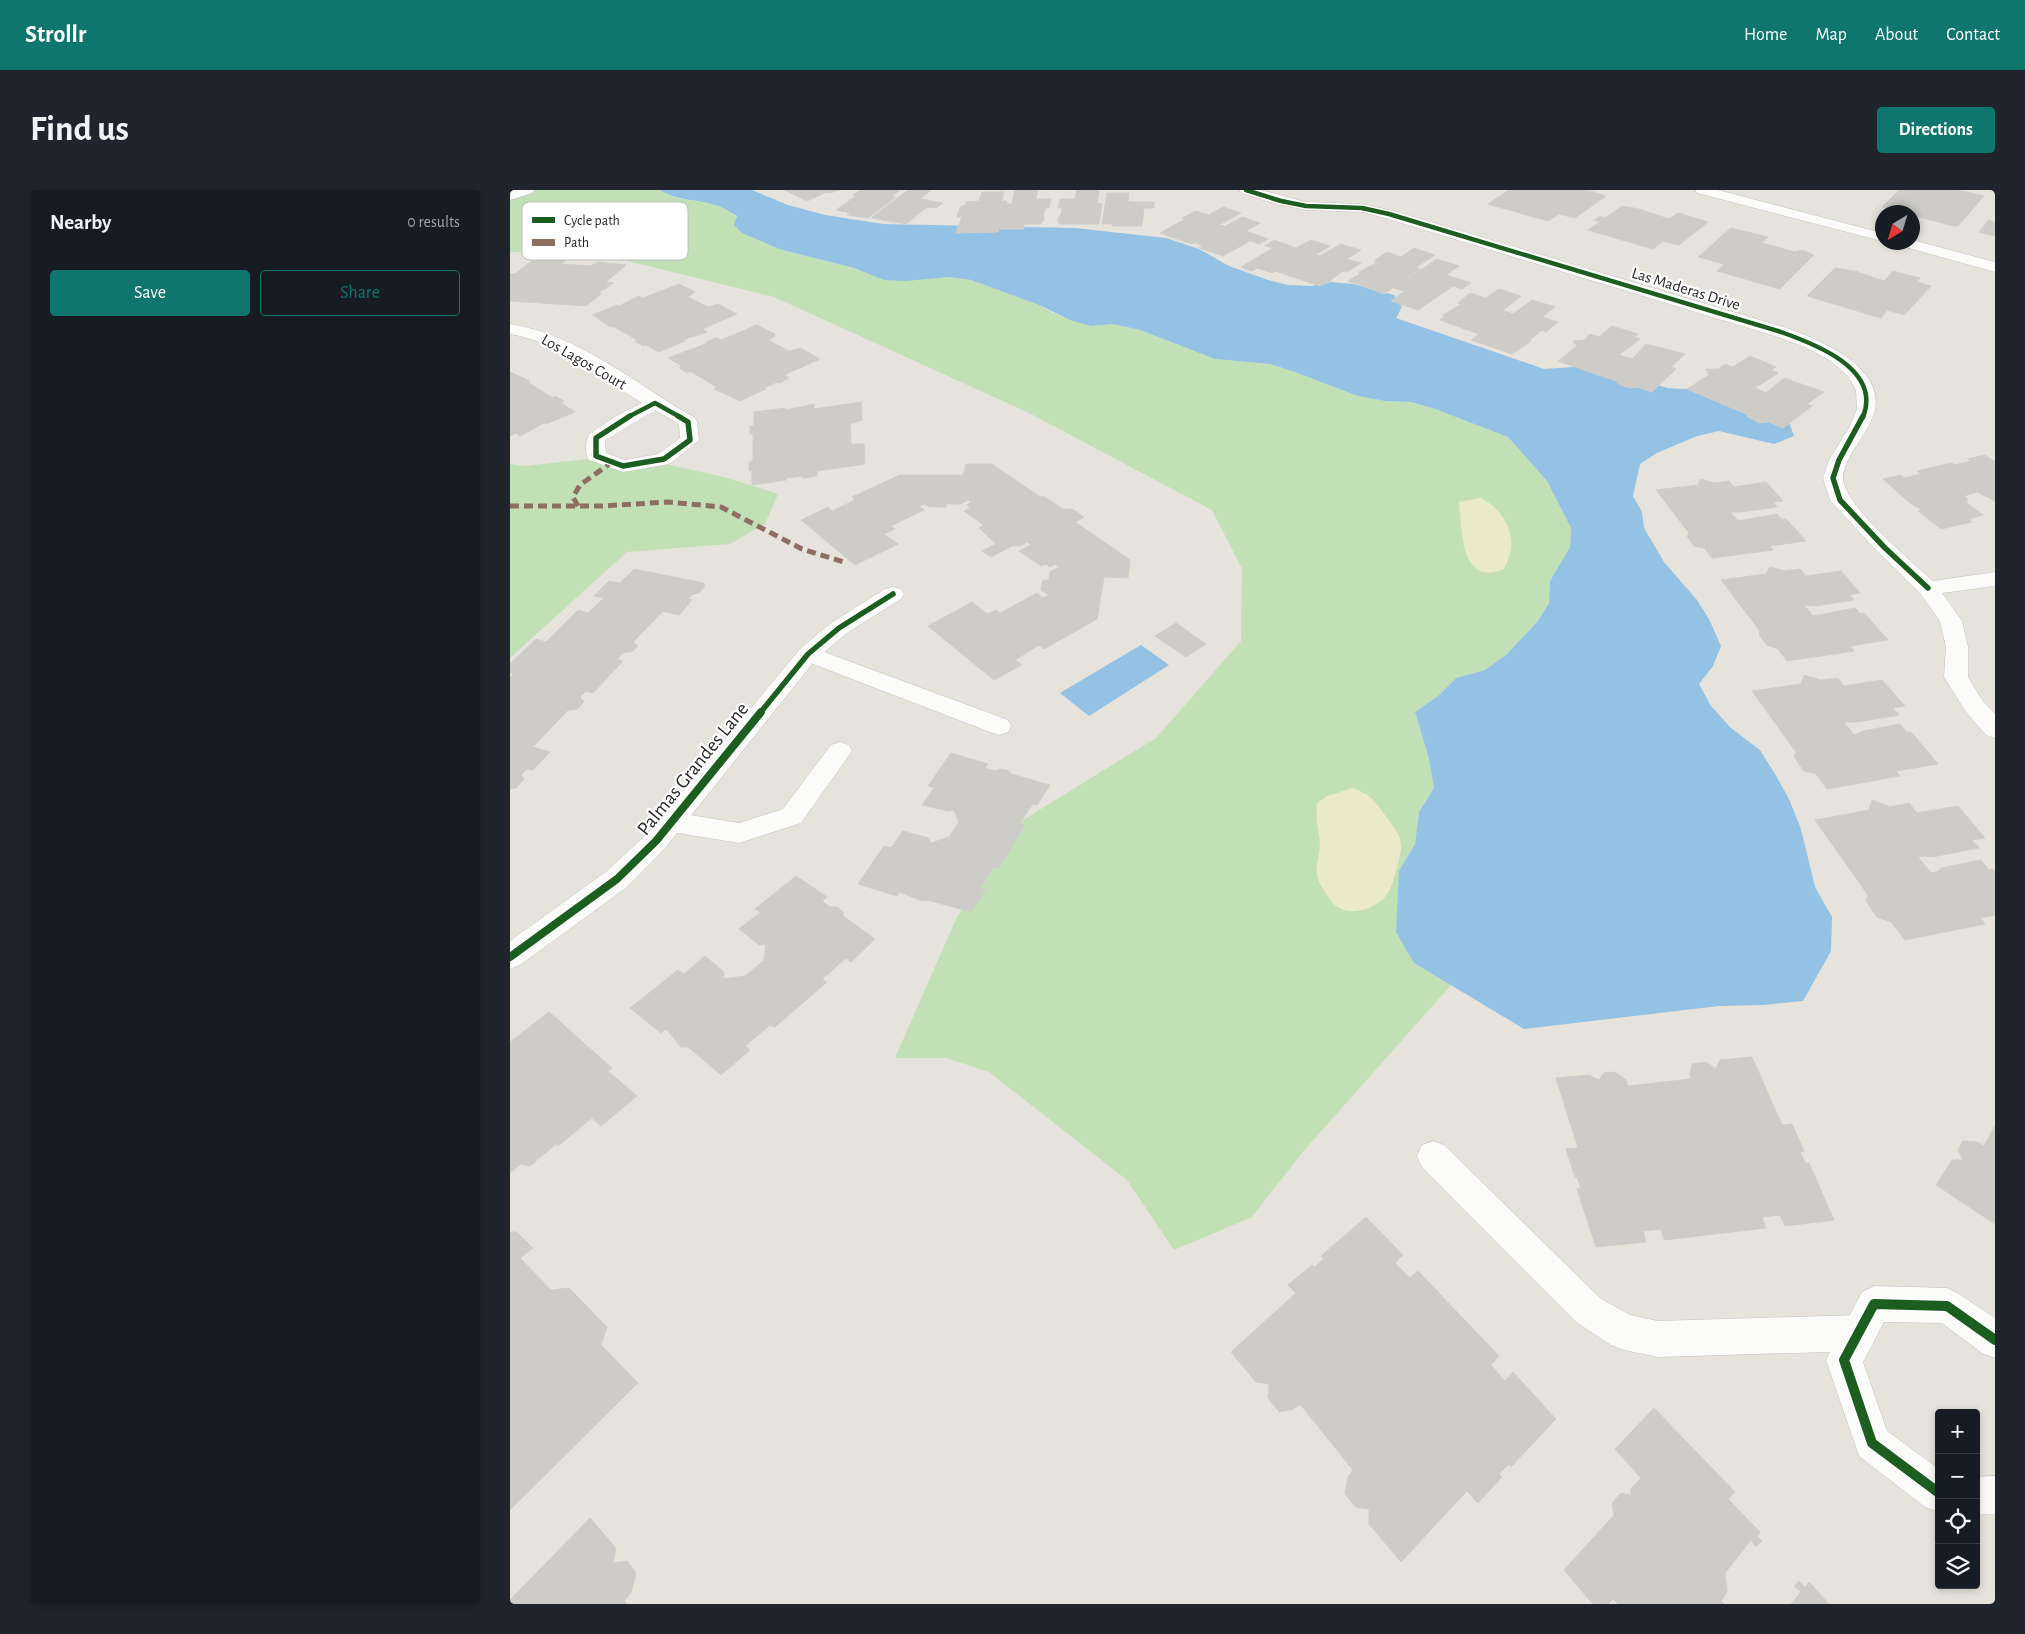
<!DOCTYPE html>
<html lang="en">
<head>
<meta charset="utf-8">
<style>
  body { margin:0; font-family:"Alegreya Sans",sans-serif; background:#20242c; color:#f1f3f6 }
  .controls { position:absolute; right:15px; bottom:15px; display:grid; overflow:hidden; border-radius:5px; box-shadow:0 2px 8px #0003 }
  .controls button { width:45px; height:45px; display:grid; place-items:center; padding:0; border:0; border-bottom:1px solid #363941; background:#171b24; color:#f1f3f6; font:25px sans-serif }
  .compass { position:absolute; left:1365px; top:15px; width:45px; height:45px; border-radius:50%; background:#171b24; box-shadow:0 2px 8px #0003; rotate:218deg }
  .list { margin:0; padding:0; list-style:none }
  h2 { display:flex; justify-content:space-between; align-items:center; height:65px; margin:0; padding:0 20px; font-size:21px }
  h2 small { font-size:16px; font-weight:400; color:#9ea1a6 }
  .actions { display:flex; gap:10px; padding:15px 20px }
  .actions a { flex:1; padding:11px 0; border:1px solid #0f766e; border-radius:5px; text-align:center; font-size:18px; color:#0f766e }
  .actions .main { background:#0f766e; color:#fff }
  .icon { flex:none; width:28px; height:28px; fill:none; stroke:currentColor; stroke-width:2; stroke-linecap:round; stroke-linejoin:round }
  .map { position:relative; flex:none; width:1485px; height:1414px; overflow:hidden; border-radius:5px }
  header { display:flex; align-items:center; gap:30px; box-sizing:border-box; height:70px; padding:0 25px; background:#0f766e; color:#fff }
  header strong { font-size:24px }
  nav { display:flex; gap:28px; margin-inline-start:auto; font-size:18px }
  .intro { display:flex; align-items:center; justify-content:space-between; box-sizing:border-box; height:120px; padding:0 30px }
  h1 { margin:0; font-size:35px }
  .button { padding:12px 22px; border-radius:5px; background:#0f766e; color:#fff; font-size:18px; font-weight:700 }
  main { display:flex; gap:30px; padding:0 30px }
  aside { flex:1; background:#171b24; border-radius:5px; box-shadow:0 2px 8px #0003 }
  .map>svg:first-child { display:block }
  .green { fill:#c2e0b6 }
  .sand { fill:#eae9ca }
  .water { fill:#93c2e4 }
  .building { fill:#ceccc8; stroke:#d0cec9 }
  .lines { fill:none; stroke-linecap:round; stroke-linejoin:round }
  .service-casing { stroke:#c3c2c2; stroke-width:1 }
  .minor-casing { stroke:#c3c2c2; stroke-width:1 }
  .service { fill:#fbfbfa; fill-rule:evenodd }
  .minor { fill:#fbfbfa; fill-rule:evenodd }
  .quiet { stroke:#8d6e63; stroke-width:5; stroke-dasharray:9 5; stroke-linecap:butt }
  .cycleway-far3-casing { stroke:#fff; stroke-width:6 }
  .cycleway-far2-casing { stroke:#fff; stroke-width:8 }
  .cycleway-far1-casing { stroke:#fff; stroke-width:11 }
  .cycleway-casing { stroke:#fff; stroke-width:13 }
  .cycleway-far3 { stroke:#1b5e20; stroke-width:4.5 }
  .cycleway-far2 { stroke:#1b5e20; stroke-width:5.5 }
  .cycleway-far1 { stroke:#1b5e20; stroke-width:8 }
  .cycleway { stroke:#1b5e20; stroke-width:10 }
  .labels { text-anchor:middle; dominant-baseline:central; stroke-width:4.5; stroke-linejoin:round; paint-order:stroke }
  .far-street-label { font-size:16px; fill:#272727; stroke:#fff }
  .street-label { font-size:20px; fill:#272727; stroke:#fff }
  .key { fill:#fff; stroke:#bebebe; stroke-width:1 }
  .key-label { font-size:14px; fill:#272727 }
</style>
</head>
<body>
<header>
<strong>Strollr</strong>
<nav><a>Home</a><a>Map</a><a>About</a><a>Contact</a></nav>
</header>
<div class="intro"><h1>Find us</h1><a class="button">Directions</a></div>
<main>
<aside>
<h2>Nearby<small>0 results</small></h2>
<ul class="list">
</ul>
<div class="actions"><a class="main">Save</a><a>Share</a></div>
</aside>
<div class="map">
<svg width="1485" height="1414" viewBox="0 0 1485 1414">
  <rect width="100%" height="100%" fill="#e6e3dc"/>
  <g class="green">
    <polygon points="0,0 150,0 166,8 205,14 217,20 272,60 344,78 374,90 439,87 461,90 529,115 543,123 581,136 603,134 630,140 705,169 760,174 782,181 848,206 875,211 901,212 925,219 998,247 1037,291 1061,338 1060,357 1040,391 1039,413 1028,431 996,465 975,480 946,488 928,506 905,522 919,569 924,598 909,622 905,654 889,681 904,773 941,795 791,964 742,1027 664,1060 617,990 479,882 437,868 385,868 446,729 503,636 646,548 731,451 732,379 702,320 517,222 264,107 73,60 0,62"/>
    <polygon points="94,267 146,272 218,288 268,304 255,334 220,354 117,362 0,468 0,274 15,276"/>
  </g>
  <g class="sand">
    <path d="M970,308C990,316 1006,341 1000,364C999,369 996,374 994,379C950,398 952,340 949,312Z"/>
    <path d="M843,598C860,605 864,609 874,624C881,633 892,646 891,657C891,666 883,694 879,701C869,720 835,730 821,711C816,704 808,693 807,684C805,675 810,664 810,654C809,640 805,627 807,613L817,606Z"/>
  </g>
  <g class="water">
    <path d="M150,0H242L278,15L315,25L373,34L565,38L656,48L689,59L719,76L758,90L778,95L801,96L821,92L843,94L884,105L892,117L886,128L1034,179L1080,176L1106,181L1157,198L1208,201L1279,232L1284,246L1264,254L1209,241L1187,246L1147,263L1130,274L1123,306L1132,322L1134,338L1154,372L1187,410L1199,429L1211,456L1203,476L1189,494L1201,516L1221,538L1250,560L1265,584L1279,609L1291,639L1305,697L1322,727L1321,761L1293,811L1254,815L1209,816L1014,839L904,773L886,742L889,681L905,654L909,622L924,598L919,569L905,522L928,506L946,488L975,480L996,465L1028,431L1039,413L1040,391L1060,357L1061,338L1037,291L998,247L925,219L901,212L875,211L848,206L782,181L760,174L705,169L630,140L603,134L581,136L560,130L529,115L461,90L439,87L396,91L374,90L344,78L272,60L232,43L224,35L227,26C220,22 213,17 205,15C187,9 167,11 150,0Z"/>
    <polygon points="631,455 659,475 579,526 550,503"/>
  </g>
  <g class="building">
    <polygon points="274,0 329,0 320,3 317,2 297,11"/>
    <polygon points="350,0 390,0 382,6 386,7 358,28 337,25 341,23 326,20 346,6 343,5"/>
    <polygon points="398,0 421,0 410,9 433,13 426,18 417,17 396,34 361,28"/>
    <polygon points="505,0 528,0 526,9 541,9 539,18 535,18 533,27 535,28 531,34 514,34 514,39 490,39 496,14 502,14"/>
    <polygon points="567,0 589,0 587,13 592,14 589,34 549,34 548,28 550,27 552,18 548,18 550,9 565,9"/>
    <polygon points="999,0 1077,0 1096,6 1065,28 1049,24 1038,31 978,14"/>
    <polygon points="1389,0 1448,0 1474,6 1448,36 1444,36 1402,25 1402,22 1393,22 1372,17"/>
    <polygon points="472,2 494,2 492,11 497,11 488,42 446,43 452,27 447,27 450,17 455,15 456,12 469,11"/>
    <polygon points="597,3 619,3 618,12 644,12 644,18 634,18 632,36 602,36 602,34 592,34"/>
    <polygon points="1112,16 1129,19 1159,29 1168,23 1198,32 1169,55 1153,51 1143,59 1078,40 1090,32 1084,30 1090,26 1095,28"/>
    <polygon points="713,17 731,23 709,35 714,36 682,54 650,43 675,29 672,28 686,21 698,25"/>
    <polygon points="732,27 750,33 736,41 758,49 749,54 740,51 713,66 689,58 693,56 685,53"/>
    <polygon points="1479,30 1485,32 1485,46 1469,42"/>
    <polygon points="1221,38 1258,47 1252,53 1285,62 1292,60 1304,65 1270,99 1207,81 1214,74 1188,67"/>
    <polygon points="764,50 786,58 801,50 820,56 774,84 765,81 762,83 747,78 742,81 731,77 763,58 755,56"/>
    <polygon points="831,54 851,60 837,69 851,73 837,82 833,81 817,93 810,96 774,84 805,65 810,66"/>
    <polygon points="904,58 925,65 905,78 910,79 874,104 838,91 850,84 849,82 868,72 864,71 877,62 891,67"/>
    <polygon points="27,67 53,69 55,71 51,74 81,76 88,72 116,75 96,92 104,93 88,103 91,104 76,116 0,111 0,84 5,84"/>
    <polygon points="927,69 949,76 936,85 961,93 952,99 943,96 908,120 881,111 894,101 884,98"/>
    <polygon points="1325,78 1345,81 1374,91 1383,81 1410,88 1407,92 1421,96 1394,125 1377,120 1371,128 1297,106"/>
    <polygon points="169,94 185,102 178,107 198,117 208,114 227,124 192,139 197,142 172,150 175,151 149,162 136,155 133,156 125,151 128,150 102,136 100,137 83,125 107,115 109,116 129,106 133,108"/>
    <polygon points="989,99 1011,106 992,121 997,122 969,144 930,130 934,127 933,125 952,114 948,113 960,103 976,108"/>
    <polygon points="1022,110 1045,117 1032,127 1048,132 1036,142 1032,140 1020,150 1020,152 1002,164 961,150 998,122 1003,124"/>
    <polygon points="247,135 265,144 264,147 258,150 279,161 290,158 310,169 274,185 279,188 269,193 267,192 254,198 256,199 230,211 204,199 207,197 180,181 177,183 169,178 172,176 158,168 198,153 196,152 206,148 211,150"/>
    <polygon points="1102,136 1128,144 1124,147 1130,149 1109,165 1122,169 1136,154 1175,164 1161,177 1166,179 1142,202 1128,197 1120,198 1108,194 1106,191 1048,171 1067,156 1063,151 1074,150 1080,144 1089,147"/>
    <polygon points="1240,166 1266,177 1261,180 1268,183 1250,195 1244,197 1256,203 1274,188 1314,202 1297,214 1302,216 1273,238 1259,232 1250,233 1238,227 1236,224 1177,199 1199,185 1196,179 1208,179 1215,174 1223,177"/>
    <polygon points="0,182 20,191 17,192 43,208 45,206 54,211 51,213 65,222 36,234 34,233 10,246 6,243 0,246"/>
    <polygon points="351,212 352,230 340,234 341,254 354,254 355,274 307,281 307,286 293,288 293,286 276,288 276,290 242,295 242,280 239,281 239,272 243,271 243,244 240,244 240,236 244,236 244,222 276,218 276,220 304,214 304,219"/>
    <polygon points="1475,265 1485,272 1485,311 1467,302 1454,306 1457,308 1457,313 1473,325 1459,329 1462,332 1431,339 1408,321 1412,320 1401,314 1373,289 1391,285 1394,288 1410,284 1407,281 1441,273 1445,275 1461,271 1458,269"/>
    <polygon points="456,274 482,274 530,307 533,306 553,319 562,319 574,327 565,332 620,370 618,388 594,387 587,429 534,459 529,455 505,470 512,475 484,490 418,436 462,412 477,424 486,420 490,423 527,403 533,408 539,405 531,400 533,390 539,390 540,382 549,377 545,374 540,377 536,374 531,376 509,361 521,355 517,352 510,356 502,356 481,367 472,361 486,354 469,338 474,335 454,321 461,318 457,315 461,312 458,310 450,314 436,314 436,317 420,317 415,314 409,316 414,320 381,336 385,339 374,344 388,354 345,375 291,330 318,317 322,321 345,310 342,307 390,285 453,285"/>
    <polygon points="1191,289 1205,293 1219,291 1224,297 1256,292 1273,311 1263,312 1267,317 1231,322 1220,322 1228,331 1267,324 1272,329 1276,329 1296,351 1260,356 1263,360 1202,368 1194,358 1184,356 1177,346 1179,343 1146,300 1188,295"/>
    <polygon points="1260,377 1274,381 1290,379 1296,386 1331,381 1350,403 1340,405 1344,410 1306,416 1294,415 1303,426 1345,418 1351,424 1354,423 1378,450 1340,456 1344,461 1277,471 1268,459 1257,455 1249,445 1250,441 1211,390 1256,384"/>
    <polygon points="124,379 194,393 195,396 189,403 183,404 178,409 182,410 169,425 153,421 123,452 128,456 123,461 113,463 107,469 113,471 83,503 76,501 70,507 74,512 67,519 58,520 23,557 40,562 23,580 17,579 11,585 14,589 6,598 0,599 0,487 4,484 0,483 0,474 26,449 36,452 68,420 78,423 94,408 84,406 99,391 110,393"/>
    <polygon points="666,433 696,454 676,467 645,446"/>
    <polygon points="1294,485 1311,490 1328,488 1334,496 1372,490 1395,516 1383,518 1389,525 1347,532 1334,532 1344,545 1353,541 1390,534 1396,542 1401,542 1428,574 1386,581 1390,586 1317,599 1306,584 1294,581 1284,567 1286,562 1242,501 1291,494"/>
    <polygon points="441,563 478,574 475,578 485,581 491,579 499,581 501,584 540,595 527,615 523,614 510,633 515,635 489,678 483,677 470,698 476,699 461,722 418,710 412,711 390,702 387,706 348,694 374,656 381,658 393,641 418,648 421,653 439,647 449,632 444,620 438,621 412,615 424,598 418,596"/>
    <polygon points="1362,610 1380,617 1399,613 1407,623 1448,616 1475,648 1462,650 1469,658 1422,667 1414,666 1408,667 1421,683 1427,682 1431,678 1471,670 1479,680 1483,679 1485,681 1485,725 1470,728 1475,734 1395,750 1381,732 1367,727 1356,711 1358,705 1305,630 1359,620"/>
    <polygon points="286,686 317,707 312,711 320,717 327,717 333,722 333,726 365,749 341,772 336,768 312,789 317,792 265,837 260,835 235,856 240,860 211,885 178,857 171,857 156,839 151,843 120,818 168,780 174,784 195,766 214,782 214,789 235,786 254,770 256,754 249,755 229,739 251,722 245,719"/>
    <polygon points="39,822 102,878 98,881 127,906 91,936 82,928 48,956 46,954 20,976 11,974 0,983 0,852"/>
    <polygon points="1242,867 1272,935 1282,934 1294,961 1290,962 1295,973 1299,973 1324,1030 1275,1036 1270,1025 1252,1027 1256,1038 1154,1050 1151,1039 1133,1041 1136,1052 1086,1057 1067,999 1071,998 1067,987 1065,987 1056,959 1068,958 1046,888 1079,885 1089,890 1094,883 1105,882 1116,890 1118,896 1181,889 1180,883 1182,874 1196,872 1206,879 1210,870"/>
    <polygon points="1485,936 1485,1034 1426,995 1442,970 1453,970 1448,960 1453,951 1467,952 1474,956"/>
    <polygon points="856,1027 893,1065 885,1073 900,1088 908,1081 989,1166 981,1175 995,1191 1003,1182 1046,1229 1001,1277 999,1274 989,1284 992,1287 968,1313 957,1301 891,1372 859,1334 859,1319 846,1317 835,1304 838,1287 843,1280 790,1214 784,1219 769,1222 758,1208 759,1194 746,1192 721,1162 786,1103 778,1095 802,1075 805,1077 814,1069 811,1066"/>
    <polygon points="0,1042 7,1042 23,1058 10,1068 41,1100 59,1098 97,1137 91,1155 128,1193 0,1320"/>
    <polygon points="1144,1218 1225,1302 1218,1309 1250,1342 1247,1346 1252,1351 1246,1357 1241,1350 1215,1383 1217,1402 1211,1411 1214,1414 1108,1414 1103,1409 1098,1414 1083,1414 1054,1380 1104,1325 1102,1313 1111,1303 1121,1305 1121,1299 1131,1288 1105,1259"/>
    <polygon points="80,1328 106,1358 103,1373 117,1371 126,1383 121,1403 114,1411 117,1414 0,1414 0,1410"/>
    <polygon points="1289,1391 1295,1397 1299,1392 1319,1414 1281,1414 1291,1402 1284,1396"/>
  </g>
  <g class="lines">
    <g class="service-casing">
      <g id="service">
        <polygon points="298,456 498,530 501,536 498,542 489,545 480,542 290,469 287,464 290,459"/>
        <polygon points="330,552 339,555 342,561 291,633 229,653 162,642 153,639 149,632 153,625 162,622 229,633 273,619 321,555"/>
        <polygon points="923,951 934,955 1090,1108 1120,1125 1148,1131 1349,1125 1362,1130 1367,1143 1362,1156 1349,1161 1148,1167 1114,1160 1101,1155 1066,1132 912,977 907,966 912,955"/>
      </g>
    </g>
    <g class="minor-casing">
      <g id="minor">
        <polygon points="4,0 24,0 22,3 0,10 0,1"/>
        <path d="M729,0H751L796,12L852,14L884,21L1277,138C1308,150 1374,175 1365,220C1363,228 1358,237 1354,244C1347,255 1332,276 1333,289C1335,316 1401,371 1423,391L1485,382V396L1432,403L1452,431L1458,457V487L1472,510L1485,524V548L1476,545L1456,522L1434,487L1436,457L1430,431L1410,403L1368,362L1320,310L1313,288L1319,270L1340,236L1347,219L1346,200L1338,186L1321,171L1295,157L1265,146L875,28L852,22L796,20L766,14L731,3Z"/>
        <polygon points="1185,0 1208,0 1372,43 1372,51 1187,3"/>
        <polygon points="1402,50 1485,72 1485,82 1388,55 1386,52 1402,52"/>
        <path d="M0,134C69,145 126,194 185,228L187,232L189,250L161,273L154,275L113,282L79,270C75,264 75,251 79,244L106,226L132,213C91,187 49,152 0,144ZM145,220L169,234L170,248L148,264L115,270L96,263L95,250Z"/>
        <polygon points="383,397 391,399 394,404 391,409 337,443 306,469 155,658 117,697 10,775 0,779 0,751 97,681 137,644 290,459 321,433 375,399"/>
        <polygon points="1364,1096 1437,1098 1449,1104 1485,1128 1485,1168 1472,1163 1432,1133 1374,1132 1353,1172 1377,1241 1429,1279 1429,1322 1415,1317 1349,1266 1316,1170 1352,1102"/>
        <polygon points="1485,1286 1485,1324 1466,1325 1466,1287"/>
      </g>
    </g>
    <use href="#service" class="service"/>
    <use href="#minor" class="minor"/>
    <g class="quiet">
      <polyline points="0,316 92,316 158,312 211,317 292,359 337,373"/>
      <polyline points="68,316 63,307 70,295 102,272"/>
    </g>
    <g class="cycleway-far3-casing">
      <g id="cycleway-far3">
        <path d="M736,0L771,11L796,16L852,18L879,24L1271,142C1305,154 1372,179 1353,227"/>
        <polyline points="118,227 145,213 170,227"/>
      </g>
    </g>
    <g class="cycleway-far2-casing">
      <g id="cycleway-far2">
        <polyline points="120,226 86,248 86,266 113,276 154,269 180,250 178,232 168,226"/>
        <polyline points="1353,226 1329,270 1323,288 1330,310 1375,358 1418,398"/>
        <polyline points="250,523 298,464 329,438 383,404"/>
      </g>
    </g>
    <g class="cycleway-far1-casing">
      <polyline id="cycleway-far1" points="0,767 107,689 146,651 251,522"/>
    </g>
    <g class="cycleway-casing">
      <polyline id="cycleway" points="1429,1303 1362,1253 1334,1170 1364,1114 1437,1116 1485,1150"/>
    </g>
    <use href="#cycleway-far3" class="cycleway-far3"/>
    <use href="#cycleway-far2" class="cycleway-far2"/>
    <use href="#cycleway-far1" class="cycleway-far1"/>
    <use href="#cycleway" class="cycleway"/>
  </g>
  <g class="labels">
    <g class="far-street-label">
      <text transform="translate(1176 99) rotate(17)">Las Maderas Drive</text>
      <text transform="translate(74 172) rotate(30)">Los Lagos Court</text>
    </g>
    <g class="street-label">
      <text transform="translate(183 579) rotate(-51)">Palmas Grandes Lane</text>
    </g>
  </g>
  <rect x="12" y="12" width="166" height="58" rx="8" class="key"/>
  <rect x="22" y="27" width="23" height="6" fill="#1b5e20"/>
  <rect x="22" y="49" width="23" height="7" fill="#8d6e63"/>
  <g class="key-label">
    <text x="54" y="35">Cycle path</text>
    <text x="54" y="57">Path</text>
  </g>
</svg>
<div class="controls">
<button>+</button>
<button>−</button>
<button><svg class="icon" aria-label="locate" viewBox="0 0 24 24"><circle cx="12" cy="12" r="6"/><path d="M12 2v4M12 18v4M2 12h4M18 12h4"/></svg></button>
<button><svg class="icon" aria-label="layers" viewBox="0 0 24 24"><path d="M12 4l9 5-9 5-9-5zM3 14l9 5 9-5"/></svg></button>
</div>
<svg class="compass" viewBox="-18 -18 36 36"><path d="M0-13l5 13h-10z" fill="#e53935"/><path d="M0 13l5-13h-10z" fill="#9ea1a6"/></svg>
</div>
</main>
</body>
</html>
